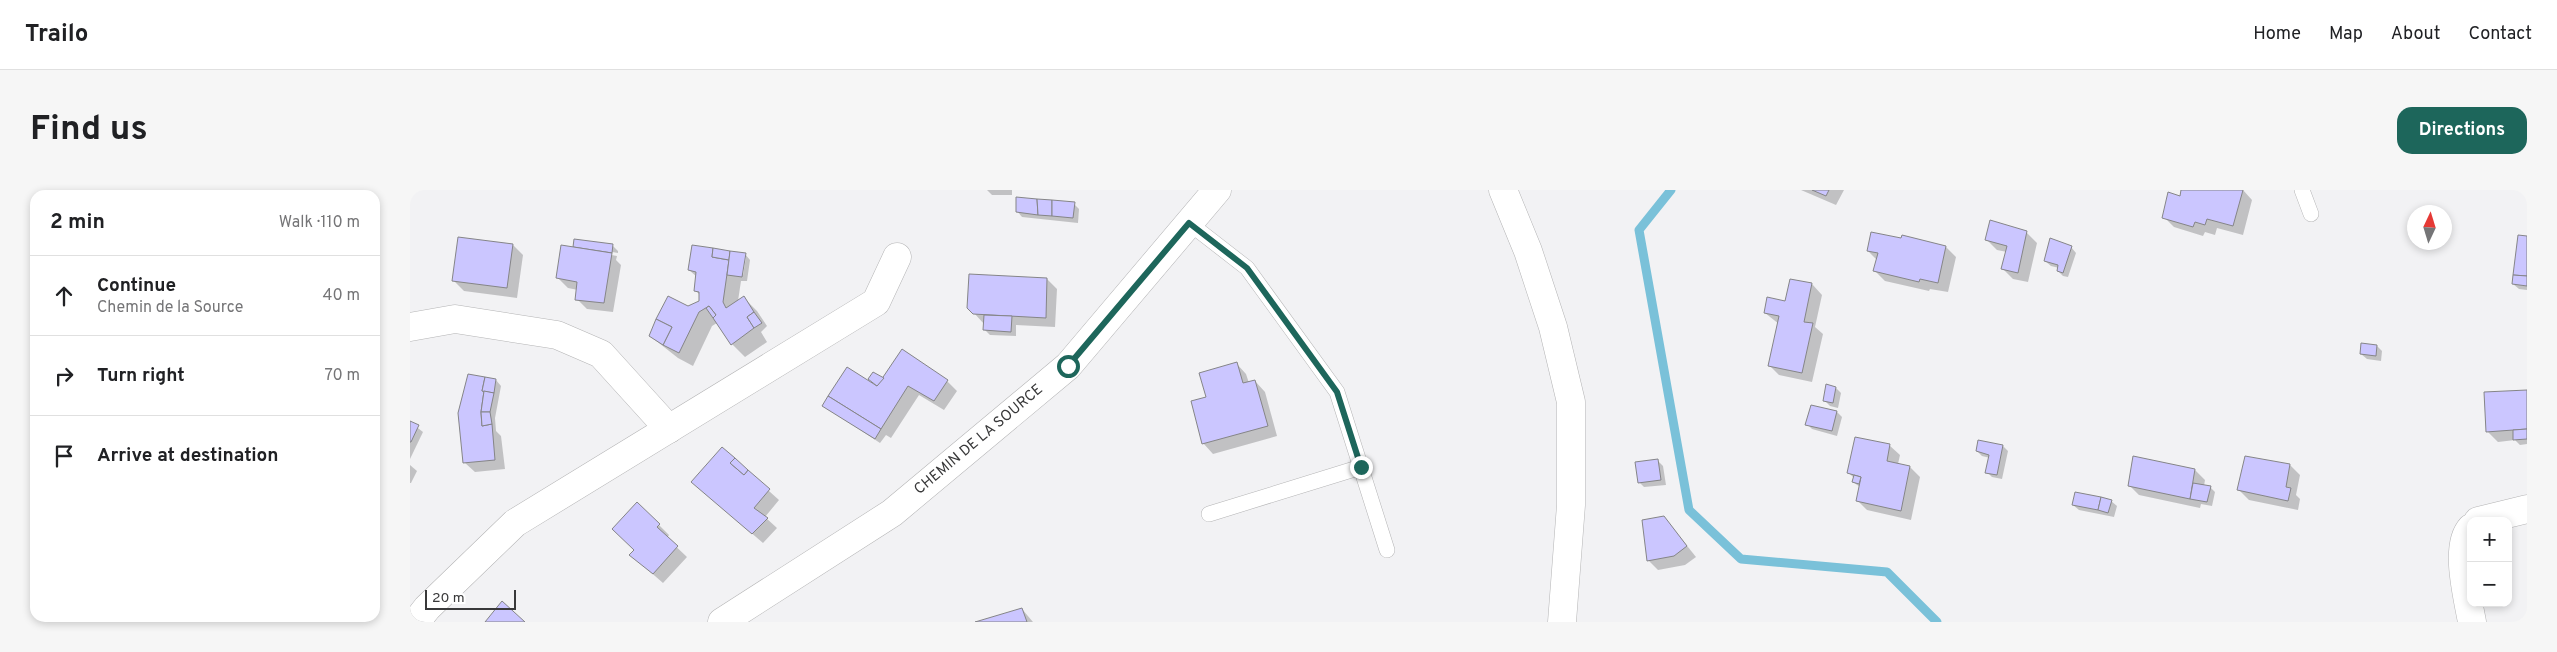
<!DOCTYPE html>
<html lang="en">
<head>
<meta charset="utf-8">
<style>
  body { margin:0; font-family:Overpass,sans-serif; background:#f6f6f6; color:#202124 }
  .controls { position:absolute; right:15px; bottom:15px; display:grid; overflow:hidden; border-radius:10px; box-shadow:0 2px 8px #0003 }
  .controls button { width:45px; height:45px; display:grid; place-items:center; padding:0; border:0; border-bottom:1px solid #e0e0e0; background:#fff; color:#202124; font:25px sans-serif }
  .compass { position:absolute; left:1997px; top:15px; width:45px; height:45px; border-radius:50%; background:#fff; box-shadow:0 2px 8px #0003; rotate:4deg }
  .scale { position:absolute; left:15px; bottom:12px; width:91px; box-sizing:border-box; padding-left:5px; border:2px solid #39393a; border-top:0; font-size:14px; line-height:18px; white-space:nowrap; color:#39393a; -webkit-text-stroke:4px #fff; paint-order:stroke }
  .stop { position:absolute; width:15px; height:15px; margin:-11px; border:4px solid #1d665b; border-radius:50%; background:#fff }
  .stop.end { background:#1d665b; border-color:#fff; box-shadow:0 1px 5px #0008 }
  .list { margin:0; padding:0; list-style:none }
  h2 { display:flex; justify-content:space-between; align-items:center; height:65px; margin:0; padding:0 20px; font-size:21px }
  h2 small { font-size:16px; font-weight:400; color:#757577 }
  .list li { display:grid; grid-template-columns:32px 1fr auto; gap:15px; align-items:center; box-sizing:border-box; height:80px; padding:0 20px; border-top:1px solid #e0e0e0 }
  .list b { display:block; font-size:19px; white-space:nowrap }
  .list p { margin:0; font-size:16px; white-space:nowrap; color:#757577 }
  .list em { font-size:16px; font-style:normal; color:#757577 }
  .icon { flex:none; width:28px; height:28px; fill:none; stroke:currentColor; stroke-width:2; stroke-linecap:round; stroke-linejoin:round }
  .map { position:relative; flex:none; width:2117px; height:432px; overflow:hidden; border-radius:15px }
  header { display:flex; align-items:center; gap:30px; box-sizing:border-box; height:70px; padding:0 25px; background:#fff; border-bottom:1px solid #e0e0e0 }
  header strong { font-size:24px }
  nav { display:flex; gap:28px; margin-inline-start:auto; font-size:18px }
  .intro { display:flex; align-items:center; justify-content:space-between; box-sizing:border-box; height:120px; padding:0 30px }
  h1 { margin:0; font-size:35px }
  .button { padding:12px 22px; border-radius:15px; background:#1d665b; color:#fff; font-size:18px; font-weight:700 }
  main { display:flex; gap:30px; padding:0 30px }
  aside { flex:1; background:#fff; border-radius:15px; box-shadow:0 2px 8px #0003 }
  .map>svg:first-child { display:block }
  .shadow { fill:#0003; fill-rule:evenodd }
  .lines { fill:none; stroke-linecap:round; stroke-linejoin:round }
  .stream { stroke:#7ac1d9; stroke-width:9 }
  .building { fill:#cbc6ff; stroke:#858587 }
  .service-casing { stroke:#b4b4b5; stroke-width:16 }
  .minor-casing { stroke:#b4b4b5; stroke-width:29 }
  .tertiary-casing { stroke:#b4b4b5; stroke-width:29 }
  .service { stroke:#fff; stroke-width:15 }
  .minor { stroke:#fff; stroke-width:28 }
  .tertiary { stroke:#fff; stroke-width:28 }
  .route { stroke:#1d665b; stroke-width:6 }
  .labels { text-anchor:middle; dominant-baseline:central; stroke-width:5; stroke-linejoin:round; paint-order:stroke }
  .street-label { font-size:15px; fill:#39393a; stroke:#fff }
</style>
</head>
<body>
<header>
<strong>Trailo</strong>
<nav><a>Home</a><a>Map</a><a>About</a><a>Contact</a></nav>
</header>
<div class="intro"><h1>Find us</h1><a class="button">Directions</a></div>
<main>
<aside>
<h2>2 min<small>Walk · 110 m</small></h2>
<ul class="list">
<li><svg class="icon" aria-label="ahead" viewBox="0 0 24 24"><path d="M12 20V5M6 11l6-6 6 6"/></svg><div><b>Continue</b><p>Chemin de la Source</p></div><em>40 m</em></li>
<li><svg class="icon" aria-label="right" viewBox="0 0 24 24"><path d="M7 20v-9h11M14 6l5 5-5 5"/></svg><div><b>Turn right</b></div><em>70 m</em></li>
<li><svg class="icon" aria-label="arrive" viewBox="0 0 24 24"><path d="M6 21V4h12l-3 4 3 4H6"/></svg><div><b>Arrive at destination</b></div></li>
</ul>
</aside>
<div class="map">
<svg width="2117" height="432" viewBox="0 0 2117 432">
  <rect width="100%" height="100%" fill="#f2f2f4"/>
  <g class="shadow">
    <polygon points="577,0 602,0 602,5 582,5"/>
    <polygon points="1391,0 1434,0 1426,15"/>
    <polygon points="1772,0 1833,0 1842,10 1833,45 1807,38 1805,45 1795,42 1793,46 1764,37 1754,27 1770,7"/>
    <polygon points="664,14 669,19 668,33 612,27 607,21"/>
    <polygon points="1581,32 1617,43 1627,53 1618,92 1603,89 1593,79 1597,62 1587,60 1577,50"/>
    <polygon points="2117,47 2117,100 2109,99 2103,94"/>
    <polygon points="49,49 103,55 113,65 107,108 54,101 44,91"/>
    <polygon points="165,50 203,56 208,61 208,63 168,56 168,59 207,66 206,70 211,75 203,122 177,119 167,109 168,100 158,98 148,88 167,59"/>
    <polygon points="1536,57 1546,67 1538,102 1520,99 1519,101 1475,91 1465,81 1467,70 1458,61"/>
    <polygon points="1661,57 1666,63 1658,87 1653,86 1648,81 1649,78 1641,76 1635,71"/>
    <path d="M335,64L340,70L337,91H331L328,111L334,108L347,121L357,136L351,142L357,152L335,167L322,154L307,133L302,136L283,176L268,168L240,146L277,117L290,112V105L286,101L287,87L279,80ZM334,67H336L333,85L331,83Z"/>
    <polygon points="637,89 647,99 645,137 606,135 606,146 580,145 575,140 574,134 564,123"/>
    <polygon points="1402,94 1412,105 1405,137 1413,144 1402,192 1369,185 1359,175 1369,134 1355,123 1376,113"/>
    <polygon points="1967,156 1972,161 1971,171 1957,169 1951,164"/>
    <polygon points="826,173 836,184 839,193 845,191 855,202 867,246 803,264 793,253"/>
    <polygon points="460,189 537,191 547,201 534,220 509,205 481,248 476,245 470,253 414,216 467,197"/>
    <polygon points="86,190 91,196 85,228 86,241 91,246 95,279 65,282 54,272"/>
    <polygon points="1426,198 1431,203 1428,218 1420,216 1415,211"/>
    <polygon points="2117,202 2117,254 2110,255 2105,250 2088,252 2078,242"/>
    <polygon points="1427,222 1432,227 1427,246 1402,239 1397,234"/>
    <polygon points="0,232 13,242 0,269"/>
    <polygon points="1479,255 1490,265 1488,274 1500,277 1510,287 1501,330 1457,320 1447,310 1450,297 1443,292 1444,288 1439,283"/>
    <polygon points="1593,256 1598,261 1592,289 1582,287 1577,282 1580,268 1572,266 1567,261"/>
    <polygon points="312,259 369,310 355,327 367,338 353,353 282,292"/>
    <polygon points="1248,271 1253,276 1256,295 1234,297 1229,292"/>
    <polygon points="0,275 7,281 1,293 0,293"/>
    <polygon points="1880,275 1890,285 1886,305 1890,309 1888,320 1839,310 1829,300"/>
    <polygon points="1785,280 1795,290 1794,296 1800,297 1805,302 1802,316 1791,314 1790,318 1729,305 1719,295"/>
    <polygon points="1701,311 1707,316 1704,327 1669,320 1663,315"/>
    <polygon points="1254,327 1286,367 1275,375 1248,380 1238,370"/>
    <polygon points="249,335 259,345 257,348 277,367 253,393 221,365 226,360 204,339"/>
    <polygon points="612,419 623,432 570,432"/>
  </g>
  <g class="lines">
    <polyline class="stream" points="1261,0 1229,40 1279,320 1331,369 1477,382 1527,432"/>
  </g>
  <g class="building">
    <polygon points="1402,0 1419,0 1416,6"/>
    <polygon points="1771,0 1833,0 1823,36 1797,29 1795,35 1785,32 1783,37 1752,28 1758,2 1770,6"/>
    <polygon points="606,7 627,9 628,25 606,22"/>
    <polygon points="627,9 642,10 642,26 628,25"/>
    <polygon points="642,10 665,12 663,28 642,26"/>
    <polygon points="1580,30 1617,41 1608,83 1591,79 1597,56 1575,50"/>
    <polygon points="1461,42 1491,48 1492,45 1536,56 1528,93 1510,89 1509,92 1463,81 1468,63 1457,61"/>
    <polygon points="2108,45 2117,46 2117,86 2103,85"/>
    <polygon points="48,47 103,54 97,98 42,91"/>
    <polygon points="1640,48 1662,56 1653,83 1647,81 1648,75 1634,71"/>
    <polygon points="164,49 203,54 202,63 163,57"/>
    <polygon points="151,55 202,63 194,113 165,110 167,92 146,88"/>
    <polygon points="282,55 303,58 302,67 319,70 313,112 316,118 334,106 344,122 337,127 344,138 321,155 303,128 306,125 299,116 289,122 269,163 253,155 262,137 246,129 258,106 278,116 289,111 289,102 284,101 286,82 278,80"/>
    <polygon points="303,58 320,61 319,70 302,67"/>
    <polygon points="320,61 336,63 332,87 317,85"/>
    <polygon points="559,84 637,88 636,128 563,124 557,118"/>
    <polygon points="2103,85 2117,86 2117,96 2102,94"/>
    <polygon points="1380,89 1402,93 1394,132 1403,133 1392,183 1358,176 1369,126 1354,123 1357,107 1375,111"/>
    <polygon points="299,116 306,125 303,128 296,118"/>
    <polygon points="344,122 352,133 344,138 337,127"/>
    <polygon points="574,125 602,126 601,142 573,140"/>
    <polygon points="246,129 262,137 253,155 239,146"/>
    <polygon points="1951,153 1967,155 1966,166 1950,164"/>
    <polygon points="492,159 538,190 524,211 498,196 471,239 418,206 437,177 467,196"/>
    <polygon points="827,172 833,193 845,190 858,236 792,254 781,211 796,207 789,183"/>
    <polygon points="463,182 474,188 467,196 458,189"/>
    <polygon points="58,184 75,187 72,201 74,201 71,222 72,236 82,234 85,270 53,273 48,223"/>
    <polygon points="75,187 86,189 84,203 72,201"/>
    <polygon points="1416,194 1426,197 1423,213 1413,211"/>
    <polygon points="2117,200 2117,239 2076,242 2074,202"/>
    <polygon points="74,201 84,203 80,222 71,222"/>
    <polygon points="418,206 471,239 465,249 412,216"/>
    <polygon points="1401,215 1427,221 1422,241 1395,235"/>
    <polygon points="71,222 80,222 82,234 72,236"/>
    <polygon points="0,231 9,235 1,252 0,252"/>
    <polygon points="2117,239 2117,249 2103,250 2103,240"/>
    <polygon points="1445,247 1480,254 1477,271 1500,276 1491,321 1446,311 1451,287 1437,283"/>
    <polygon points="1568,250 1593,255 1587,285 1575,283 1579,265 1566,261"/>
    <polygon points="312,257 325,268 320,273 334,285 338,280 360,299 344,318 358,328 342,344 281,292"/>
    <polygon points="1723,266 1785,279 1780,309 1718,296"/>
    <polygon points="1835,266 1880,274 1876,297 1881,298 1878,311 1827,300"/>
    <polygon points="325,268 338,280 334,285 320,273"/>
    <polygon points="1248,269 1251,290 1228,293 1225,272"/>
    <polygon points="1444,285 1451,287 1449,294 1442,292"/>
    <polygon points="1783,293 1801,296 1797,312 1780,309"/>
    <polygon points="1665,302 1691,307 1688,320 1662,315"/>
    <polygon points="1691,307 1702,310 1698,323 1688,320"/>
    <polygon points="227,312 250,334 247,337 268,356 243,384 219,365 224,360 202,339"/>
    <polygon points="1254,326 1277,356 1264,366 1237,371 1232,330"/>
    <polygon points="92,411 115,432 75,432"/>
    <polygon points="612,418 617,432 565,432"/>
  </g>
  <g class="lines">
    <g class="service-casing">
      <g id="service">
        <polyline points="1892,0 1901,24"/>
        <polyline points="779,33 837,78 927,202 977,360"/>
        <polyline points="799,324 951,277"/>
      </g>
    </g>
    <g class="minor-casing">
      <g id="minor">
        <polyline points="0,137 45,129 147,145 191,164 259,239"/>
        <polyline points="2068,331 2117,319"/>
        <path d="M2061,338C2044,356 2058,409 2062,432"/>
        <polyline points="6,432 17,418 105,333 466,112 487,67"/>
        <polyline points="312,432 482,323 658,176 807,0"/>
      </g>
    </g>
    <g class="tertiary-casing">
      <polyline id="tertiary" points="1093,0 1118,61 1143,137 1161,212 1161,315 1152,432"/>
    </g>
    <use href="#service" class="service"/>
    <use href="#minor" class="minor"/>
    <use href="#tertiary" class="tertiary"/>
  </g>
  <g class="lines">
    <polyline class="route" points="658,176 779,33 837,78 927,202 951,277"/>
  </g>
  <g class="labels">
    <g class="street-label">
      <text transform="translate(569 250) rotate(-40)">CHEMIN DE LA SOURCE</text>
    </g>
  </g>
</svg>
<div class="controls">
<button>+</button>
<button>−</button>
</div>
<svg class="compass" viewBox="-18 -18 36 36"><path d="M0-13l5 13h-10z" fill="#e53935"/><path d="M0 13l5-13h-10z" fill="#757577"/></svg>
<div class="scale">20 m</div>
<div class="stop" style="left:658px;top:176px"></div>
<div class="stop end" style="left:951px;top:277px"></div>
</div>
</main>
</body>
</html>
